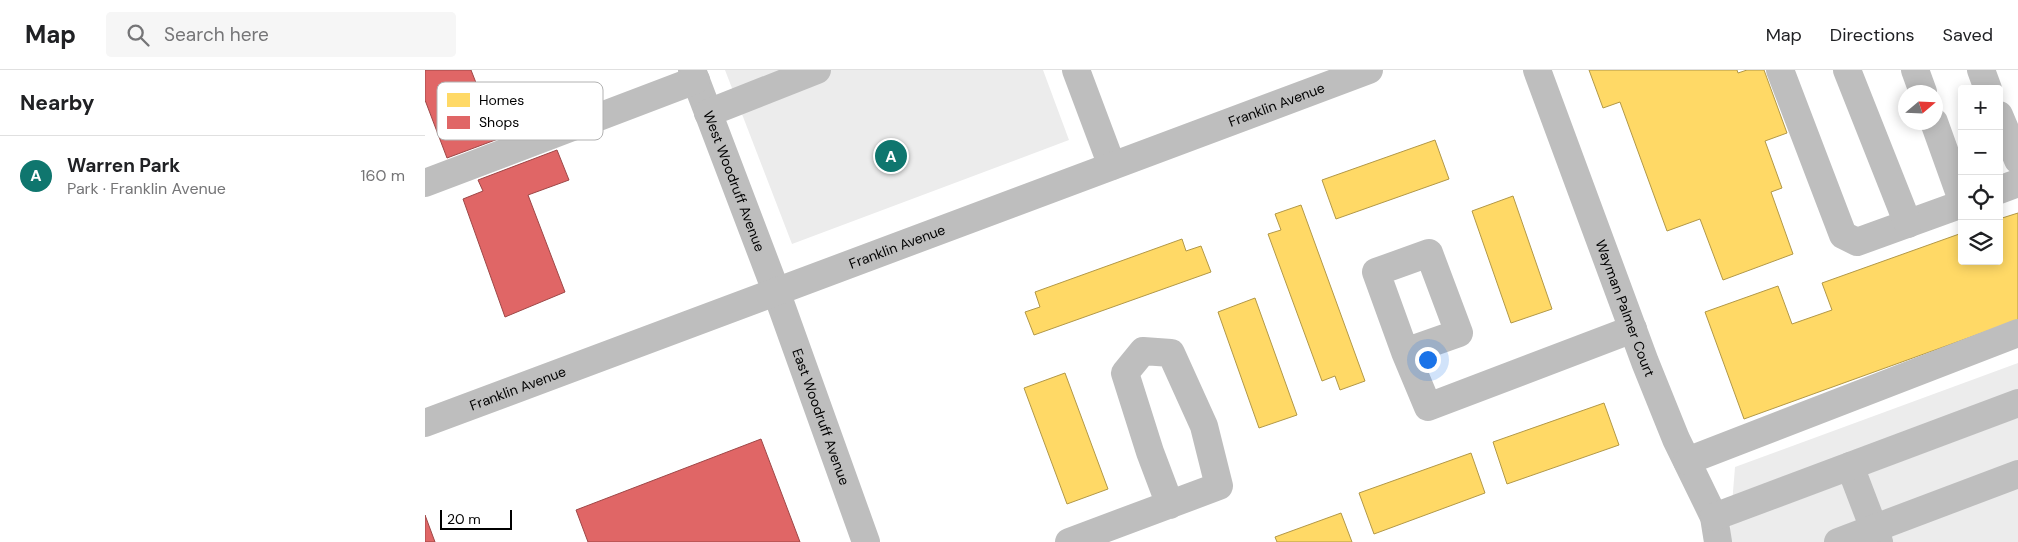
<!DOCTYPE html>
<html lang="en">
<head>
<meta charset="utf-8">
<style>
  body { margin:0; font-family:"DM Sans",sans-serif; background:#f6f6f6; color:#202124 }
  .controls { position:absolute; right:15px; top:15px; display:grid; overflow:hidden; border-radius:5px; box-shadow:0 2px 12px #0003 }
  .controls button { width:45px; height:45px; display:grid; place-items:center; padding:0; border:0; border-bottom:1px solid #e0e0e0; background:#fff; color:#202124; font:25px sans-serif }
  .compass { position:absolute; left:1473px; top:15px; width:45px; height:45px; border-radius:50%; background:#fff; box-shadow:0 2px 12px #0003; rotate:71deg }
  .scale { position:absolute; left:15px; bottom:12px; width:72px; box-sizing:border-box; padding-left:5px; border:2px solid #000; border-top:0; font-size:14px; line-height:18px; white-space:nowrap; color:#000; -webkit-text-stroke:4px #fff; paint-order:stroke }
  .you { position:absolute; left:1002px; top:289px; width:18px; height:18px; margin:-12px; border:4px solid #fff; border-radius:50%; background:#1a73e8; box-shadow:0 0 0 8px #1a73e833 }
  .badge { display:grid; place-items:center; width:32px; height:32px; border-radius:50%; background:#0f766e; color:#fff; font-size:16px; font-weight:700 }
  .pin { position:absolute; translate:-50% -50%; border:2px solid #fff; box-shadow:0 1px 5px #0006 }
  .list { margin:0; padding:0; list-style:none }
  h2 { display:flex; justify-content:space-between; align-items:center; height:65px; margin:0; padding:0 20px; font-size:21px }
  h2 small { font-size:16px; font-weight:400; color:#757577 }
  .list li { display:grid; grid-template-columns:32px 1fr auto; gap:15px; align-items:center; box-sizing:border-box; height:80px; padding:0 20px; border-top:1px solid #e0e0e0 }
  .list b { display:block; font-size:19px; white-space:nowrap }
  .list p { margin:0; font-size:16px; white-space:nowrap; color:#757577 }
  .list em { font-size:16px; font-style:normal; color:#757577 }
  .icon { flex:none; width:28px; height:28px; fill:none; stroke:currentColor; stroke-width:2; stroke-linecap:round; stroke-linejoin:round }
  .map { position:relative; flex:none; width:1593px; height:472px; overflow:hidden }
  header { display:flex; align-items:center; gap:30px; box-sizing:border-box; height:70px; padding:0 25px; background:#fff; border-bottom:1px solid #e0e0e0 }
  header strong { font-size:24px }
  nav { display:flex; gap:28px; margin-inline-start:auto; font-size:18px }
  .search { width:350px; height:45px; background:#f6f6f6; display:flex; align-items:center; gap:12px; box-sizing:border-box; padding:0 18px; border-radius:5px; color:#757577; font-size:19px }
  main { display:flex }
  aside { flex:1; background:#fff }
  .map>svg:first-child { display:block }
  .green { fill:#ececec }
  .homes { fill:#ffd966; stroke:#b29847 }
  .shops { fill:#e06666; stroke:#9d4747 }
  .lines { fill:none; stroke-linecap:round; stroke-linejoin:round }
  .minor { stroke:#bebebe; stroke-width:28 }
  .labels { text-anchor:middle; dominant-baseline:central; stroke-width:5; stroke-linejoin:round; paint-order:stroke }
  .street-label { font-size:14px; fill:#000; stroke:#fff }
  .key { fill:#fff; stroke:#b2b2b2; stroke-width:1 }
  .key-label { font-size:14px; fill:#000 }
</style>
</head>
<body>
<header>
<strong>Map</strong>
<div class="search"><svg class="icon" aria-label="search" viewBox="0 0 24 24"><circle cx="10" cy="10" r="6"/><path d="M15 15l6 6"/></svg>Search here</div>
<nav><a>Map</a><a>Directions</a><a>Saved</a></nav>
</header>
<main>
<aside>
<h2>Nearby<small></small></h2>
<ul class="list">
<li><span class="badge">A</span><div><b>Warren Park</b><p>Park · Franklin Avenue</p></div><em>160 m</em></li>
</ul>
</aside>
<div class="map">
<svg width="1593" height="472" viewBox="0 0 1593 472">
  <rect width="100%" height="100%" fill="#fff"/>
  <g class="green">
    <polygon points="300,0 618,0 644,70 367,174"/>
    <polygon points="1593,293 1593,472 1304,472 1310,397"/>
  </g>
  <g class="homes">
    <polygon points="1164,0 1312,0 1313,3 1322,0 1339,0 1362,63 1340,71 1357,118 1346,122 1368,184 1298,210 1275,149 1242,161 1195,32 1178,38"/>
    <polygon points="1010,70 1024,109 911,149 897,110"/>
    <polygon points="1088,126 1127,239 1086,253 1047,141"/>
    <polygon points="876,135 940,311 915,320 910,306 897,311 843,164 856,160 850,144"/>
    <polygon points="1593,143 1593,250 1319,349 1280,242 1353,216 1367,254 1407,240 1397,213 1537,163 1537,191 1574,191 1574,149"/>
    <polygon points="757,169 761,181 776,176 786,202 609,265 600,242 615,237 610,222"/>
    <polygon points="830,228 872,345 834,358 793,242"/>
    <polygon points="640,303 683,419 642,434 599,318"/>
    <polygon points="1179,333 1194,375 1082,414 1068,372"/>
    <polygon points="1046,383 1060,423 949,464 934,423"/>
    <polygon points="916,443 927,472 852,472 850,467"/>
  </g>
  <g class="shops">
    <polygon points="0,0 46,0 73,69 22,88 0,30"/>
    <polygon points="132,80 144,110 103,125 140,222 80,247 38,129 58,121 53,110"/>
    <polygon points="336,369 375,472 163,472 151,440"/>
    <polygon points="0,445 10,472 0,472"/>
  </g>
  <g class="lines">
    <g class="minor">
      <path id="s1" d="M267,0L351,221L441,472"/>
      <polyline points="651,0 687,96"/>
      <path id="s2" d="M1112,0L1220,292L1251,369L1289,447L1293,472"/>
      <polyline points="1355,0 1418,165 1432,172 1537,134"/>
      <polyline points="1422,0 1483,154"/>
      <polyline points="1490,0 1498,22"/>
      <polyline points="1556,0 1563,19"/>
      <polyline points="283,43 392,0"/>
      <polyline points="1574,45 1593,90"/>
      <polyline points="1509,52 1537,130"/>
      <polyline points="0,113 271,10"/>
      <polyline points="1574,120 1593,113"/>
      <polyline points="980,282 1034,263 1004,183 951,202 980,282 1003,337 1208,259"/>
      <path id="s3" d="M0,353L944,0"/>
      <polyline points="1262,391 1593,263"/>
      <polyline points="1425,396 1454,472"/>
      <polyline points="1289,447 1593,333"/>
      <polyline points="644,472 794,416 779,356 746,283 718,281 700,303 725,382 745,435"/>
      <polyline points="1413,472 1593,404"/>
    </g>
  </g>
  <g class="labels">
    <g class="street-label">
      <text stroke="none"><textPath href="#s3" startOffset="909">Franklin Avenue</textPath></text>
      <text stroke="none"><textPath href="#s1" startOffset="119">West Woodruff Avenue</textPath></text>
      <text stroke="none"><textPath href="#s3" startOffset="504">Franklin Avenue</textPath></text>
      <text stroke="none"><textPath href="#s2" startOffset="254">Wayman Palmer Court</textPath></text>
      <text stroke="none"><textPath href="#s3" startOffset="99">Franklin Avenue</textPath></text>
      <text stroke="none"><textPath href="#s1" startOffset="370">East Woodruff Avenue</textPath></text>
    </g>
  </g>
  <rect x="12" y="12" width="166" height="58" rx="8" class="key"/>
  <rect x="22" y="23" width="23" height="14" fill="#ffd966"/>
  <rect x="22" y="46" width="23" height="13" fill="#e06666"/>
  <g class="key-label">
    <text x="54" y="35">Homes</text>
    <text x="54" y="57">Shops</text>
  </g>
</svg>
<div class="controls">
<button>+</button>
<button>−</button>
<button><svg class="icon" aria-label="locate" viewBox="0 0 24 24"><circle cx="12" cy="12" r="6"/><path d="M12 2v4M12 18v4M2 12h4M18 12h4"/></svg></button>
<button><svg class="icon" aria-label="layers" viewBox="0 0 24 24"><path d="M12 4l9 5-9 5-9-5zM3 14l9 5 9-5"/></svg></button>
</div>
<svg class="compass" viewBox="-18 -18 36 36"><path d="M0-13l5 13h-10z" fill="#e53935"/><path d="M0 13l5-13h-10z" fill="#757577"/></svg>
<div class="scale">20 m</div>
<div class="you"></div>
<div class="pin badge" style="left:466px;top:86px">A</div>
</div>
</main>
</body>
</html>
